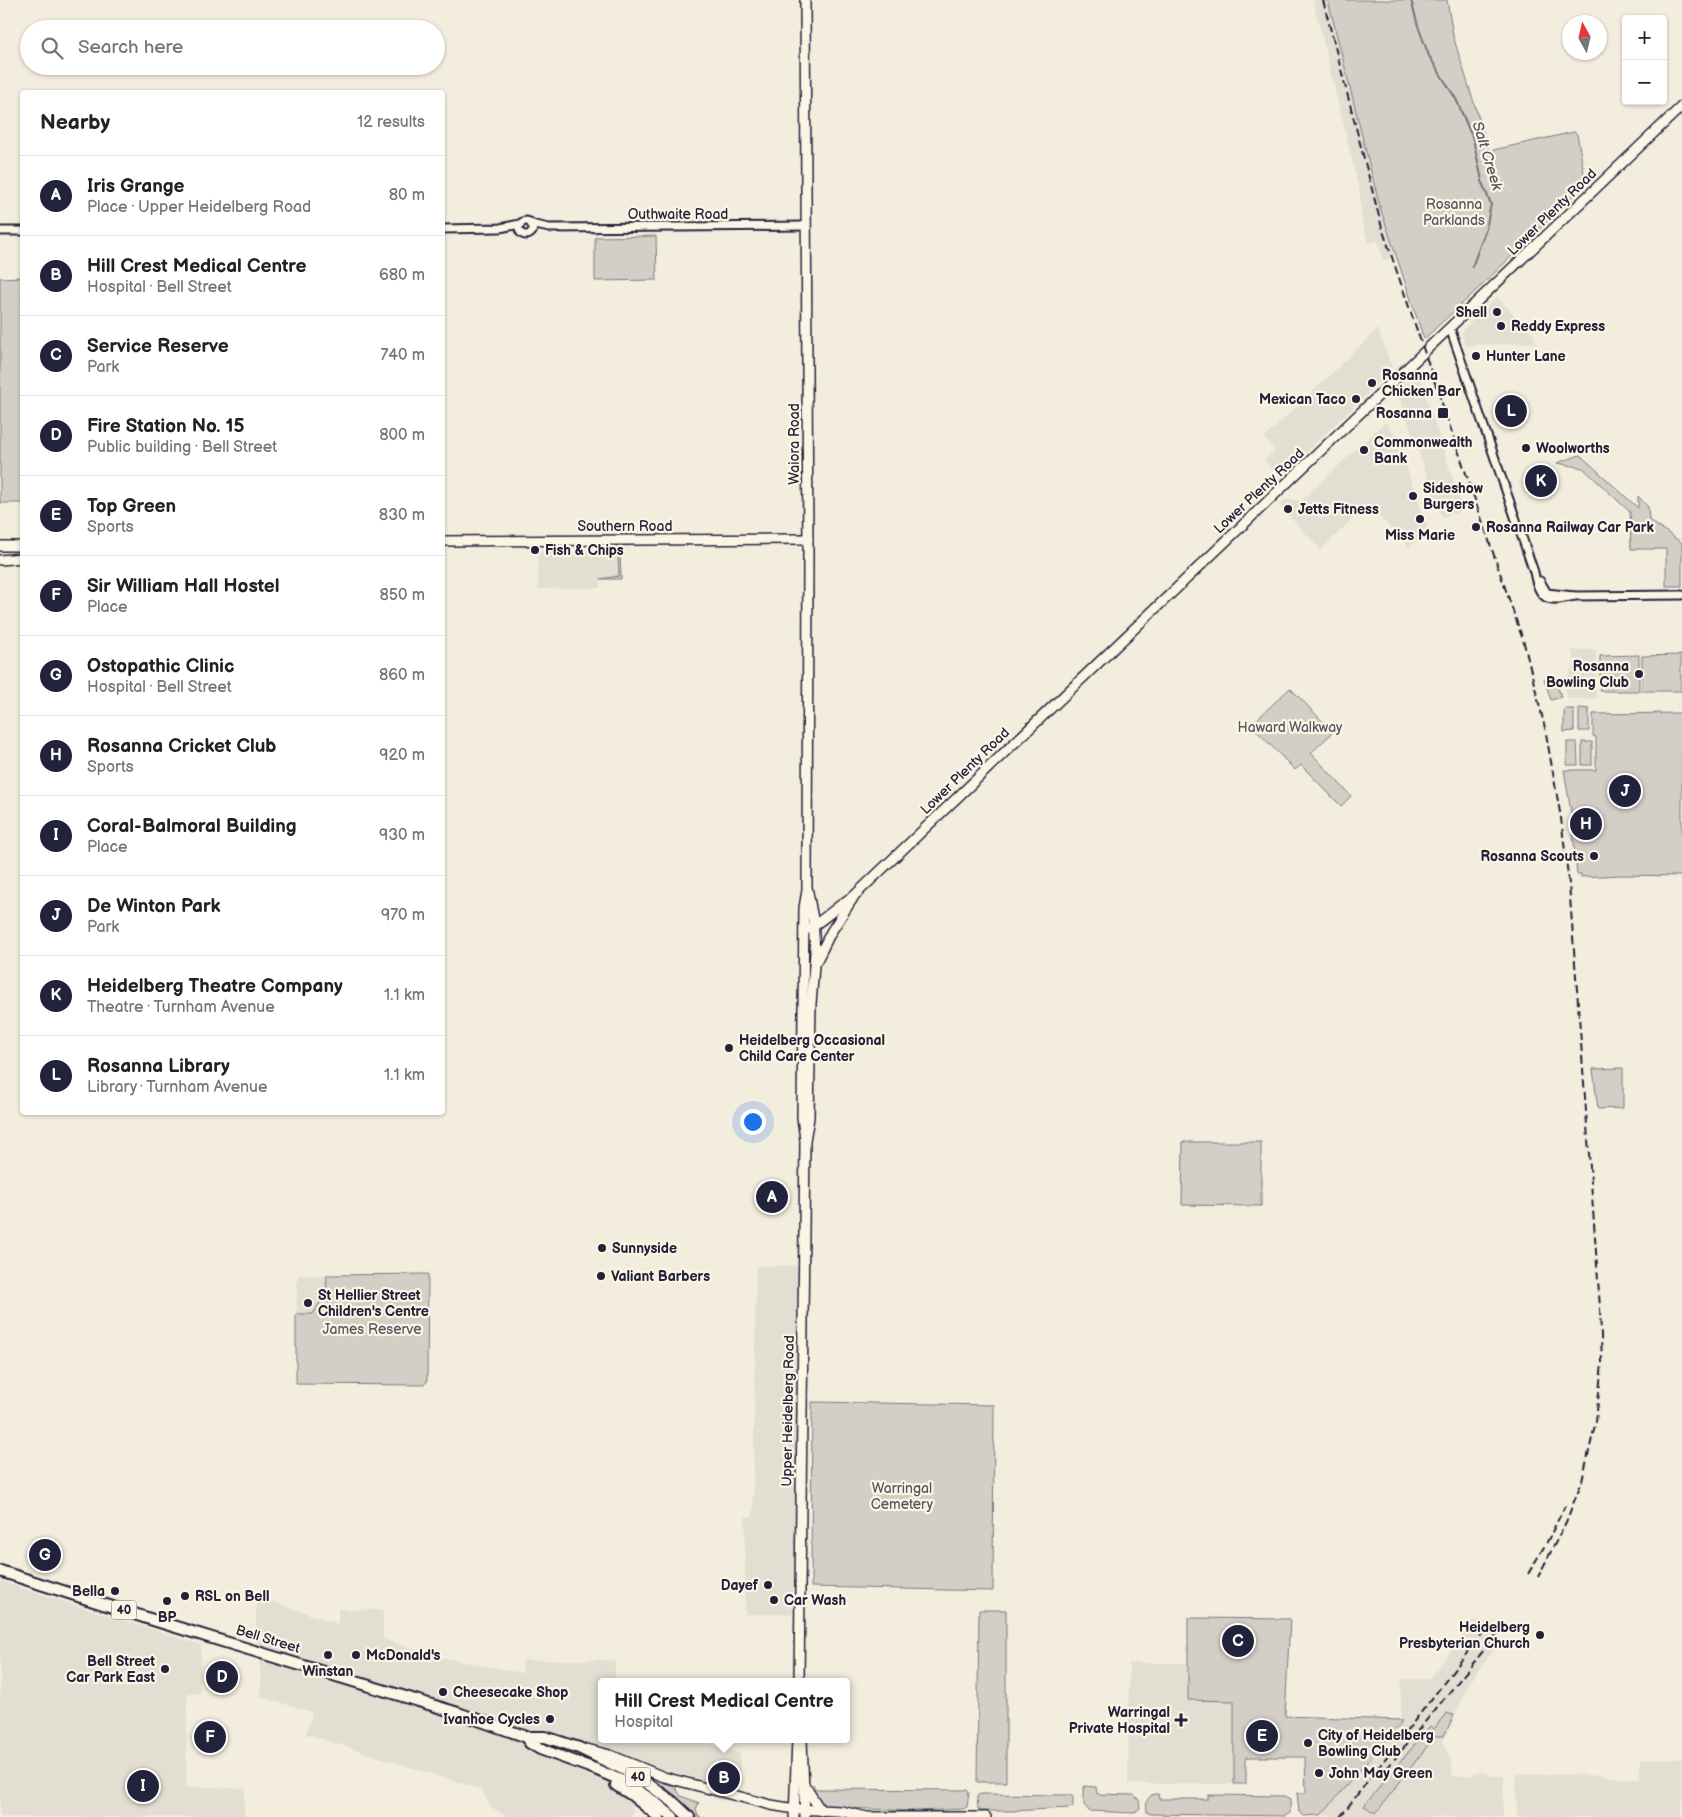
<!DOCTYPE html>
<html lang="en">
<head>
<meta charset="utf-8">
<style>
  body { margin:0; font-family:"Balsamiq Sans",sans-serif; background:#f6f6f6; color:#222 }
  .controls { position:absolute; right:15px; top:15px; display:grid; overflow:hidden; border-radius:5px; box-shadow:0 1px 4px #0004 }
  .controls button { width:45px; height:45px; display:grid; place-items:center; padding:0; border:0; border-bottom:1px solid #e0e0e0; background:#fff; color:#222; font:25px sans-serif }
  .compass { position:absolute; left:1562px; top:15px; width:45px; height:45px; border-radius:50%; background:#fff; box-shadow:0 1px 4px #0004; rotate:352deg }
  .you { position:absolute; left:752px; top:1121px; width:18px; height:18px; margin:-12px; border:4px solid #fff; border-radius:50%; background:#1a73e8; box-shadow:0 0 0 8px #1a73e833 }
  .badge { display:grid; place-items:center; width:32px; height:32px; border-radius:50%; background:#22223b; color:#fff; font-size:16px; font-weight:700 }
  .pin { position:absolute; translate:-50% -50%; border:2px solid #fff; box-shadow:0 1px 5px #0006 }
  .popup { position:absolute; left:598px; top:1678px; width:252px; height:65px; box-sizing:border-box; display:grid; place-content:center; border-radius:5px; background:#fff; filter:drop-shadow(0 1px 4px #0005); font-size:16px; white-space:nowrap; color:#767676 }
  .popup b { font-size:19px; color:#222 }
  .popup::after { content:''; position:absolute; left:50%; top:100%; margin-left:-10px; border:10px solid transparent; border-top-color:#fff }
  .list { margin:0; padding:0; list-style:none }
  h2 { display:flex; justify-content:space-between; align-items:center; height:65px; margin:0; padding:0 20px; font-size:21px }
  h2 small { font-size:16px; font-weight:400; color:#767676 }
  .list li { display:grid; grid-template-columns:32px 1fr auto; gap:15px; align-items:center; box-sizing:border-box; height:80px; padding:0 20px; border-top:1px solid #e0e0e0 }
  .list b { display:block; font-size:19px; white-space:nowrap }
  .list p { margin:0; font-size:16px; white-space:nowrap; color:#767676 }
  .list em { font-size:16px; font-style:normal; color:#767676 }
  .icon { flex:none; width:28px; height:28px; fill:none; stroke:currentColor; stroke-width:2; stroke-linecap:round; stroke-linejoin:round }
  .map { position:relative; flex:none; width:1682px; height:1817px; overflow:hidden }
  .search { position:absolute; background:#fff; box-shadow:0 1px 4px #0004; left:20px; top:20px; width:425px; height:55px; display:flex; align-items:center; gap:12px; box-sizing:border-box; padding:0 18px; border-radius:28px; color:#767676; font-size:19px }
  .panel { position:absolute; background:#fff; box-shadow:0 1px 4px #0004; left:20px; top:90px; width:425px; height:1025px; border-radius:5px }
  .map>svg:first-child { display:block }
  .built { fill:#e3ded2 }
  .green { fill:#d4cfc6; stroke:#7b7880 }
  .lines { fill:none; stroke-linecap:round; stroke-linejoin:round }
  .stream { stroke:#75727b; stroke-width:2 }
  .minor-casing { stroke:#22223b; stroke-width:11 }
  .major-casing { stroke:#22223b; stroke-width:12 }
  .highway-casing { stroke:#22223b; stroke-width:14 }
  .minor { stroke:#fcf5e5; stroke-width:7 }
  .major { stroke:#fcf5e5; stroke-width:9 }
  .highway { stroke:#fcf5e5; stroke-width:10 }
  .rail { stroke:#22223b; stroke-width:2; stroke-dasharray:8 4; stroke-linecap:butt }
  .poi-dot { fill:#22223b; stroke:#fcf5e5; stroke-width:2 }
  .labels { text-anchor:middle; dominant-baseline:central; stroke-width:4.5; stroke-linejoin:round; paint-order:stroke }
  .shield { fill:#fcf5e5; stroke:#63616e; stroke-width:1 }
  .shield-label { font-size:12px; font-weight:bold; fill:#22223b }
  .park-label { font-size:14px; fill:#575665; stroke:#fcf5e5 }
  .street-label { font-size:14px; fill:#22223b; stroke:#fcf5e5 }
  .poi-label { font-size:14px; font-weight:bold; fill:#22223b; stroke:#fcf5e5; text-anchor:start }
  .water-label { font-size:15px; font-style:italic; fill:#525160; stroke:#fcf5e5 }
</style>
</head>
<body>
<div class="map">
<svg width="1682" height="1817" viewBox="0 0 1682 1817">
  <rect width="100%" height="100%" fill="#f3edde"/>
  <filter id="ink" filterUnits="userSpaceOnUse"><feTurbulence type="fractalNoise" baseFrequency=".02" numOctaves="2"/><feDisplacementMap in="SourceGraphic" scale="10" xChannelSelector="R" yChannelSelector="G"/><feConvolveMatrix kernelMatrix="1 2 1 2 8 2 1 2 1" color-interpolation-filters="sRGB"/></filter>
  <g filter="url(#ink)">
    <g class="built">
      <polygon points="1313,0 1328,0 1380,207 1395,256 1383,260 1378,241 1369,243 1366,236 1361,215 1360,193"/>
      <polygon points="1497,297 1535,336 1536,343 1465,345 1462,335 1464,329"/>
      <polygon points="1378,329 1392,368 1390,369 1390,372 1280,477 1264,461 1275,450 1264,438"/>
      <polygon points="1418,371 1463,510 1442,518 1397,391"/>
      <polygon points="1385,422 1395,434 1428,530 1409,547 1372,509 1358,513 1321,550 1279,505 1286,499 1301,501"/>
      <polygon points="620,550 621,579 600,579 600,588 538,589 538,553 541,551"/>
      <polygon points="1571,650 1596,650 1596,699 1568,699 1564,685 1575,662"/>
      <polygon points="756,1266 803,1266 800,1614 745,1614 745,1517 753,1516"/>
      <polygon points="298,1275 327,1275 326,1292 313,1314 296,1314"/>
      <polygon points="0,1581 201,1645 200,1693 187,1693 186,1787 245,1788 244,1817 0,1817"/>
      <polygon points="256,1596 338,1624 338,1609 383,1610 383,1639 439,1657 522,1673 523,1660 615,1660 615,1682 602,1682 602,1739 697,1739 740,1754 739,1791 623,1757 633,1812 630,1817 507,1817 491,1807 480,1789 306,1734 312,1712 261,1697 261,1679 256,1632"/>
      <polygon points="1473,1621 1493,1622 1500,1630 1500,1642 1472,1678 1443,1742 1452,1762 1452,1776 1474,1776 1474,1772 1486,1773 1491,1776 1504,1776 1503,1817 1345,1817 1321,1815 1401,1723 1401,1679 1429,1679"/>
      <polygon points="1129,1663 1188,1663 1188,1700 1237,1700 1234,1701 1234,1784 1128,1784"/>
      <polygon points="1640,1759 1682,1759 1682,1817 1517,1817 1516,1774 1599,1775 1618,1778 1640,1778"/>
    </g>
    <g class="green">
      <polygon points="1328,0 1447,0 1453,36 1489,151 1574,132 1577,134 1585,179 1584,185 1481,286 1424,339 1380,207"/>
      <polygon points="656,236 657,280 595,281 595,237"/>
      <polygon points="22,277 22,503 0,503 0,278"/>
      <polygon points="1580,455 1638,508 1638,496 1648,507 1649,520 1682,543 1682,586 1666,586 1666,549 1631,549 1630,512 1583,468 1557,463"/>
      <polygon points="613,550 620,550 621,579 600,579 619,576 618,552 613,552"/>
      <polygon points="1639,655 1639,691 1600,691 1600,656"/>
      <polygon points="1681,655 1681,691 1642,691 1642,656"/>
      <polygon points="1554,675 1561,697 1551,700 1544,679"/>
      <polygon points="1290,688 1333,732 1311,753 1351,796 1341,806 1301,765 1295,770 1251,725"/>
      <polygon points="1579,708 1589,709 1589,731 1579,731"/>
      <polygon points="1564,709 1574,709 1574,731 1564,732"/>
      <polygon points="1682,713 1682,876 1622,875 1581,877 1581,874 1577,874 1571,812 1564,770 1596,770 1596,737 1593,736 1593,714"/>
      <polygon points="1567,742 1577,742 1578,765 1567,765"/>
      <rect x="1582" y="742" width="10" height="23"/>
      <polygon points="1623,1068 1623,1108 1598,1109 1593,1069"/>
      <polygon points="1183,1142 1261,1142 1261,1206 1182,1205"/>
      <polygon points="428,1274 427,1382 423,1385 296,1384 296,1314 313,1314 326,1292 327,1275"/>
      <polygon points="812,1402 994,1405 993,1591 811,1587"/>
      <polygon points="979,1610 1006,1610 1006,1782 977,1782"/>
      <polygon points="1188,1618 1290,1619 1285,1716 1401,1720 1401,1723 1321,1815 1304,1816 1299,1812 1297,1793 1306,1793 1305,1757 1246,1757 1246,1784 1234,1784 1234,1701 1188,1700"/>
      <polygon points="1446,1713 1454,1715 1444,1736 1435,1736 1376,1813 1364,1806 1430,1726 1434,1729"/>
      <polygon points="655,1779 674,1786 681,1796 699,1803 696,1809 698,1815 701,1817 696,1817 654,1782"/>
      <polygon points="809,1785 814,1785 814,1789 967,1790 969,1792 967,1807 963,1809 914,1811 825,1807 823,1807"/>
      <polygon points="1084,1786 1096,1787 1097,1794 1134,1795 1139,1800 1140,1808 1134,1813 1089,1811 1084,1805"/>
      <polygon points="980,1794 1070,1795 1073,1797 1073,1806 1070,1808 1011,1811 982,1811 978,1809 977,1796"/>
      <path d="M1155,1794H1158L1159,1799H1208V1795L1284,1796L1290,1799V1813L1285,1816L1150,1814L1147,1812C1146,1804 1146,1796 1155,1794Z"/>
    </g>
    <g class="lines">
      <polyline class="stream" points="1411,0 1418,26 1429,56 1456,99 1473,139 1483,185 1491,204 1486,229 1472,267"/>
      <g class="minor-casing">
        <g id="minor">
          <circle cx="526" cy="228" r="7"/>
          <polyline points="531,224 549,228 806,226"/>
          <polyline points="442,229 500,228 520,224"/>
          <polyline points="0,231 22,231"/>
          <path d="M1450,328L1534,572C1539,600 1547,603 1574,596"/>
          <polyline points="1540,581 1547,593 1574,596 1682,595"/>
        </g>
      </g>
      <g class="major-casing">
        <g id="major">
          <polyline points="805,0 808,551 807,887 813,919 815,953 811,1004 809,1118 805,1140"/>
          <polyline points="442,541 808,539"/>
          <polyline points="0,546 22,546"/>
          <polyline points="0,560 22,558"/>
          <path d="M804,931C823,922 836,906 854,896L1682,106"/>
          <polyline points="817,960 831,932 853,898"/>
          <polyline points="799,1682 805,1140 802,1117 804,908 807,890"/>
          <polyline points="802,1739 805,1817"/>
          <polyline points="587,1749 610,1755 664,1777 771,1805 795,1809 841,1811 867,1817 986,1817"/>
          <polyline points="805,1786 821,1811"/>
          <polyline points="794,1817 797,1739"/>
        </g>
      </g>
      <g class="highway-casing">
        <g id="highway">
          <polyline points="0,1571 153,1620 458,1713 527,1737 545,1737 579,1748 637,1776 673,1802 689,1817"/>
          <polyline points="527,1737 530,1743 540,1749 595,1769 625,1782 656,1803 673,1817"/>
          <polyline points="616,1785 632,1795 659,1817"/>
        </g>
      </g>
      <use href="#minor" class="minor"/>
      <use href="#major" class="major"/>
      <use href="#highway" class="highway"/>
      <g class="rail">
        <polyline points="1323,0 1382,228 1524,643 1545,728 1561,818 1569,884 1583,1069 1600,1308 1602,1363 1596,1421 1582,1481 1566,1522 1538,1577"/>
        <polyline points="1528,1574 1547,1542 1565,1506"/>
        <polyline points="1379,1778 1498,1633"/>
        <polyline points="1340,1817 1488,1626"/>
      </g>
    </g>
  </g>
  <g class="poi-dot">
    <circle cx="1497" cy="312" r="5"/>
    <circle cx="1501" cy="326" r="5"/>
    <circle cx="1476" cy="356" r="5"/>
    <circle cx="1372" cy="383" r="5"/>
    <circle cx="1356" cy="399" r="5"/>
    <rect x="1437" y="407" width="12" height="12" rx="2.5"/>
    <circle cx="1526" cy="448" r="5"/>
    <circle cx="1364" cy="450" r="5"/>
    <circle cx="1413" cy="496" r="5"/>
    <circle cx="1288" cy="509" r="5"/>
    <circle cx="1420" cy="519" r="5"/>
    <circle cx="1476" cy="527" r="5"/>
    <circle cx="535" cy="550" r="5"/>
    <circle cx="1639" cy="674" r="5"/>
    <circle cx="1594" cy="856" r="5"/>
    <circle cx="729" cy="1048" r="5"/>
    <circle cx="602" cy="1248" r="5"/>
    <circle cx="601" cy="1276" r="5"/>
    <circle cx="308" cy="1303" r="5"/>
    <circle cx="768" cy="1585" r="5"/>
    <circle cx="115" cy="1591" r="5"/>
    <circle cx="185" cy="1596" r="5"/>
    <circle cx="774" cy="1600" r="5"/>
    <circle cx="167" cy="1601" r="5"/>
    <circle cx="1540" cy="1635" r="5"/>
    <circle cx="328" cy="1655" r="5"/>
    <circle cx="356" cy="1655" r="5"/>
    <circle cx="165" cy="1669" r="5"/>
    <circle cx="443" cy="1692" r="5"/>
    <circle cx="550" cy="1719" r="5"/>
    <path d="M1178.5 1712.5h5v5h5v5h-5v5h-5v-5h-5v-5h5z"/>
    <circle cx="1308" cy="1743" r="5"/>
    <circle cx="1319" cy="1773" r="5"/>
  </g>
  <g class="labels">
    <g class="shield">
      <rect x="111.5" y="1600.5" width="25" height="19" rx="4"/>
      <rect x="625.5" y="1767.5" width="25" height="19" rx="4"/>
    </g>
    <g class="shield-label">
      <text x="124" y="1610">40</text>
      <text x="638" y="1777">40</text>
    </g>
    <g class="park-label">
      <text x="1454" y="204">Rosanna<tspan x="1454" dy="16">Parklands</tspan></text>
      <text x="1290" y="727">Haward Walkway</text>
      <text x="372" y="1329">James Reserve</text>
      <text x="902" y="1488">Warringal<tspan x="902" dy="16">Cemetery</tspan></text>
    </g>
    <g class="street-label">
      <text transform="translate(1552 212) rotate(-44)">Lower Plenty Road</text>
      <text x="678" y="214">Outhwaite Road</text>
      <text transform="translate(794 444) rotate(-90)">Waiora Road</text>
      <text transform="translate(1259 491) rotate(-43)">Lower Plenty Road</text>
      <text x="625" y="526">Southern Road</text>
      <text transform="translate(965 771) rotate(-44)">Lower Plenty Road</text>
      <text transform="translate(788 1411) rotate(-89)">Upper Heidelberg Road</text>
      <text transform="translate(268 1639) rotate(17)">Bell Street</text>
    </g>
    <g class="poi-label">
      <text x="1487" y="312" text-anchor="end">Shell</text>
      <text x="1511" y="326">Reddy Express</text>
      <text x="1486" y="356">Hunter Lane</text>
      <text x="1382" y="375">Rosanna<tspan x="1382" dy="16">Chicken Bar</tspan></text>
      <text x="1346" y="399" text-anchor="end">Mexican Taco</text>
      <text x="1432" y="413" text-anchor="end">Rosanna</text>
      <text x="1374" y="442">Commonwealth<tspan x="1374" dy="16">Bank</tspan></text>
      <text x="1536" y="448">Woolworths</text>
      <text x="1423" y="488">Sideshow<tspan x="1423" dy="16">Burgers</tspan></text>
      <text x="1298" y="509">Jetts Fitness</text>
      <text x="1486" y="527">Rosanna Railway Car Park</text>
      <text x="1420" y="535" text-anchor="middle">Miss Marie</text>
      <text x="545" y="550">Fish &amp; Chips</text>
      <text x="1629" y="666" text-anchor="end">Rosanna<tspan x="1629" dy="16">Bowling Club</tspan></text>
      <text x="1584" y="856" text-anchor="end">Rosanna Scouts</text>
      <text x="739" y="1040">Heidelberg Occasional<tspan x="739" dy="16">Child Care Center</tspan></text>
      <text x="612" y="1248">Sunnyside</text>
      <text x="611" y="1276">Valiant Barbers</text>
      <text x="318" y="1295">St Hellier Street<tspan x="318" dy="16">Children's Centre</tspan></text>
      <text x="758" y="1585" text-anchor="end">Dayef</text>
      <text x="105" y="1591" text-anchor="end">Bella</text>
      <text x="195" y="1596">RSL on Bell</text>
      <text x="784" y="1600">Car Wash</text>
      <text x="167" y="1617" text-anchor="middle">BP</text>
      <text x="1530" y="1627" text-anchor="end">Heidelberg<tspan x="1530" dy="16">Presbyterian Church</tspan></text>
      <text x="366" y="1655">McDonald's</text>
      <text x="155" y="1661" text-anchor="end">Bell Street<tspan x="155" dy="16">Car Park East</tspan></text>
      <text x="328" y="1671" text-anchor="middle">Winstan</text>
      <text x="453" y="1692">Cheesecake Shop</text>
      <text x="1170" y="1712" text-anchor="end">Warringal<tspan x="1170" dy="16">Private Hospital</tspan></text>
      <text x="540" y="1719" text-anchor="end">Ivanhoe Cycles</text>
      <text x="1318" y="1735">City of Heidelberg<tspan x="1318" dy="16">Bowling Club</tspan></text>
      <text x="1329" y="1773">John May Green</text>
    </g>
    <g class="water-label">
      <text transform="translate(1487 156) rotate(73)">Salt Creek</text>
    </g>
  </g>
</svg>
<div class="controls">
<button>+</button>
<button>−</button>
</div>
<svg class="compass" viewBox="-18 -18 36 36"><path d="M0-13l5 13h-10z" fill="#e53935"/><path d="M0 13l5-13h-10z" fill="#767676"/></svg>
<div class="you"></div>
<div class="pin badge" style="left:772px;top:1197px">A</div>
<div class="pin badge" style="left:724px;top:1778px">B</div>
<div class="popup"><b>Hill Crest Medical Centre</b>Hospital</div>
<div class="pin badge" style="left:1238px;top:1641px">C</div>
<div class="pin badge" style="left:222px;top:1677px">D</div>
<div class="pin badge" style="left:1262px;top:1736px">E</div>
<div class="pin badge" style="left:210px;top:1737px">F</div>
<div class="pin badge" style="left:45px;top:1555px">G</div>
<div class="pin badge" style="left:1586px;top:824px">H</div>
<div class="pin badge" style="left:143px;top:1786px">I</div>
<div class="pin badge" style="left:1625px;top:791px">J</div>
<div class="pin badge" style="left:1541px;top:481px">K</div>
<div class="pin badge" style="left:1511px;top:411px">L</div>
<div class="search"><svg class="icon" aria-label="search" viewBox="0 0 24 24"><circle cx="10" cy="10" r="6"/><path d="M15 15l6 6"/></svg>Search here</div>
<section class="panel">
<h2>Nearby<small>12 results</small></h2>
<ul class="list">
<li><span class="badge">A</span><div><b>Iris Grange</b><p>Place · Upper Heidelberg Road</p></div><em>80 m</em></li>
<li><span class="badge">B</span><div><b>Hill Crest Medical Centre</b><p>Hospital · Bell Street</p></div><em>680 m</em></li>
<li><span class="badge">C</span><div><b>Service Reserve</b><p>Park</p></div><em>740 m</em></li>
<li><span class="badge">D</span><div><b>Fire Station No. 15</b><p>Public building · Bell Street</p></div><em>800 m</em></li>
<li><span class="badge">E</span><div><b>Top Green</b><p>Sports</p></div><em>830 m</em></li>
<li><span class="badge">F</span><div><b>Sir William Hall Hostel</b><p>Place</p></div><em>850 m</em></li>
<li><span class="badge">G</span><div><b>Ostopathic Clinic</b><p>Hospital · Bell Street</p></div><em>860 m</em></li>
<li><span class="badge">H</span><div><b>Rosanna Cricket Club</b><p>Sports</p></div><em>920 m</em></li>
<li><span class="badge">I</span><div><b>Coral-Balmoral Building</b><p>Place</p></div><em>930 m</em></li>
<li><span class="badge">J</span><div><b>De Winton Park</b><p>Park</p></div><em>970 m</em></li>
<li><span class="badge">K</span><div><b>Heidelberg Theatre Company</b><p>Theatre · Turnham Avenue</p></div><em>1.1 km</em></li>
<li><span class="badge">L</span><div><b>Rosanna Library</b><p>Library · Turnham Avenue</p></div><em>1.1 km</em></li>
</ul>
</section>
</div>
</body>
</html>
